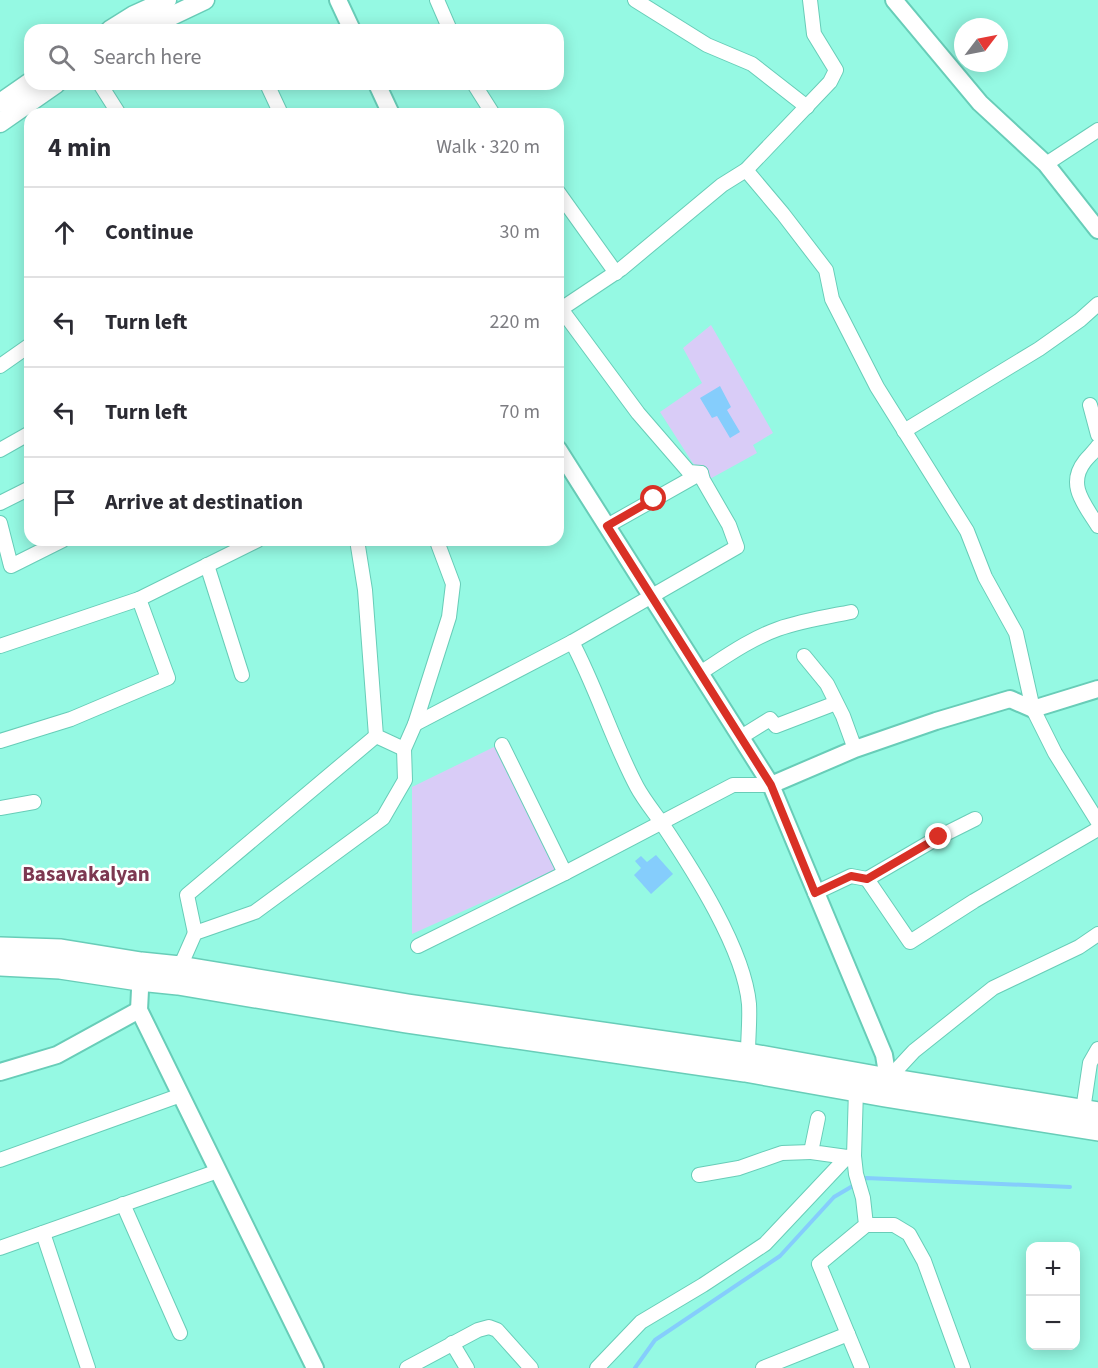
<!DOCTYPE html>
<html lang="en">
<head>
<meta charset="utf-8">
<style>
  body { margin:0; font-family:"Source Sans 3",sans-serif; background:#f7f7f7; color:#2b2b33 }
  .controls { position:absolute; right:18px; bottom:18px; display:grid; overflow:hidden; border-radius:12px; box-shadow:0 3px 15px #0003 }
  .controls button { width:54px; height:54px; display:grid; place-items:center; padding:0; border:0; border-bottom:2px solid #e1e1e2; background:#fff; color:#2b2b33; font:30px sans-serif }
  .compass { position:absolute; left:954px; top:18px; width:54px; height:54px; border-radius:50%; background:#fff; box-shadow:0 3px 15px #0003; rotate:58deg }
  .stop { position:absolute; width:18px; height:18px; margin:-14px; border:4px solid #d93025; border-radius:50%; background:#fff }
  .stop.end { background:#d93025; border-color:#fff; box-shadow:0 2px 6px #0008 }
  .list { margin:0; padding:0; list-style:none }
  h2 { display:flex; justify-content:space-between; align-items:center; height:78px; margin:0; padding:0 24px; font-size:26px }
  h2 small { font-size:20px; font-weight:400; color:#7c7c81 }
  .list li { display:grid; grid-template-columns:39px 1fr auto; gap:18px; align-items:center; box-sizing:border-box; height:90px; padding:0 24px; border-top:2px solid #e1e1e2 }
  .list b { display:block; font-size:22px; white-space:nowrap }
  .list em { font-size:20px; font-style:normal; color:#7c7c81 }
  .icon { flex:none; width:33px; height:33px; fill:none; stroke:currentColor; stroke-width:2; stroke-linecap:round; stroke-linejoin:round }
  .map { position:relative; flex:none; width:1098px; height:1368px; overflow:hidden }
  .search { position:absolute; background:#fff; box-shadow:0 3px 15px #0003; left:24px; top:24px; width:540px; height:66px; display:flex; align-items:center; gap:15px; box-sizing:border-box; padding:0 21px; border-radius:18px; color:#7c7c81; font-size:22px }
  .panel { position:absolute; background:#fff; box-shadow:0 3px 15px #0003; left:24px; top:108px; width:540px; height:438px; border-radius:18px }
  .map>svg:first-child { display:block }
  .green { fill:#d9ccf7 }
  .water { fill:#85cdfc }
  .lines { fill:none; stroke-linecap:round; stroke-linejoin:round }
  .stream { stroke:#85cdfc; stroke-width:4 }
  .minor-casing { stroke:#68cdb8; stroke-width:16 }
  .tertiary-casing { stroke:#68cdb8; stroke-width:20 }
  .secondary-casing { stroke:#68cdb8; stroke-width:21 }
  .primary-casing { stroke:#68cdb8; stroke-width:24 }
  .minor { stroke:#fff; stroke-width:14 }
  .tertiary { stroke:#fff; stroke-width:16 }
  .secondary { stroke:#fff; stroke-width:18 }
  .primary { stroke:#fff; stroke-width:21 }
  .route { stroke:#d93025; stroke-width:8 }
  .labels { text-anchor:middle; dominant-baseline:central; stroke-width:5; stroke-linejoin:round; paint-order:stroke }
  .district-label { font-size:21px; font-weight:bold; fill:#7d3851; stroke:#fff }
</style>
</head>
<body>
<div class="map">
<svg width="1098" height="1368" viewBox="0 0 1098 1368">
  <rect width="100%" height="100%" fill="#95f9e3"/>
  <g class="green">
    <polygon points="711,325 773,433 753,445 757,453 708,480 692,462 660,412 702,383 683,348"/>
    <polygon points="496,746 557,869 412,934 412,787"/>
  </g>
  <g class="water">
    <polygon points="720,386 731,407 727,410 740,432 730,438 717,416 712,418 700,398"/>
    <polygon points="656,855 673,874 651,894 634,875 641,868 635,861 641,856 647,862"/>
  </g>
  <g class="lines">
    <g class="stream">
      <polyline points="862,1180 866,1178 1070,1187"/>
      <polyline points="635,1368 655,1340 780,1256 834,1197 856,1184"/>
    </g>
    <g class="minor-casing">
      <g id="minor">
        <polyline points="437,0 450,30"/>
        <polyline points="635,0 707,45 752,64 807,107"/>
        <polyline points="100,84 119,114"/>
        <polyline points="267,84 281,114"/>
        <polyline points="474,84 493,114"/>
        <polyline points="1046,164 1098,130"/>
        <polyline points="746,170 783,214 826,270 832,299 877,387 967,531 985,577 1016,633 1033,709 1055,753 1098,822"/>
        <polyline points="558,192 616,273"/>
        <polyline points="558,311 621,269 722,185 746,170 830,82 836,70 814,34 810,0"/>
        <polyline points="0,366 30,345"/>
        <polyline points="1090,405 1098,435"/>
        <polyline points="904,431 1039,349 1080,320 1098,304"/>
        <path d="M1098,446C1094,452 1089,456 1085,461C1066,485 1085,505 1098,526"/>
        <polyline points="0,450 30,433"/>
        <polyline points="0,503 30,488"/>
        <polyline points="0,523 11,566 63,540"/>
        <polyline points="607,526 701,473"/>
        <polyline points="357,540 365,590 376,736 404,749"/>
        <polyline points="207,565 242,675"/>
        <path d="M572,642C597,689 612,740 637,787C644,800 654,812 663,825C693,870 744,949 749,1004C750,1020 748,1037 748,1054"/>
        <polyline points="0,646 139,599 258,540"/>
        <polyline points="804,656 827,684 843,716 855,749"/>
        <path d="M700,673C725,657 750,639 778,629C801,621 826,617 851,612"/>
        <polyline points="415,724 572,642 737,547 729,525 703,480 701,473 689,472 638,413 561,309"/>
        <polyline points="741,737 770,719 776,726 836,703"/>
        <polyline points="0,741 71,719 168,678 139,599"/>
        <polyline points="502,745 565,873"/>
        <polyline points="0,808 34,802"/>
        <polyline points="975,819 939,837 867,879 910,942 974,901 1098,829"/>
        <polyline points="815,893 851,876 867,879"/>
        <polyline points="195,933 187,895 376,736"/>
        <polyline points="418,946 565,873 733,785 771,785"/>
        <polyline points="179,975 180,967 195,933 255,912 383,818 405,780 404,749 415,724 449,617 453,584 438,544 438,540"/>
        <polyline points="888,1079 914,1051 993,988 1079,947 1098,934"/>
        <polyline points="856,1090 854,1156 856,1174 863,1198 866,1225 819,1264 862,1368"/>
        <polyline points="1083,1110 1090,1063 1098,1049"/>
        <polyline points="818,1118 811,1152 847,1157"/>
        <polyline points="0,1160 181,1095"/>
        <polyline points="699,1175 739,1168 782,1153 811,1152"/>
        <polyline points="123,1204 180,1333"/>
        <polyline points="866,1225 894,1225 909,1234 924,1261 963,1368"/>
        <polyline points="43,1233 88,1368"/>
        <polyline points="0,1248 218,1171"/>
        <polyline points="452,1343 467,1368"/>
        <polyline points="407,1368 478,1330 489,1327 497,1330 531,1368"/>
        <polyline points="597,1368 641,1322 703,1285 765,1244 847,1157 854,1156"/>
        <polyline points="763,1368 848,1334"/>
      </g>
    </g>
    <g class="tertiary-casing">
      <g id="tertiary">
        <polyline points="338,0 352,30"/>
        <polyline points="894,0 980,103 1046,164 1098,230"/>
        <polyline points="377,84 391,114"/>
        <polyline points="558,449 771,785 884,1055 888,1079 886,1089"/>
        <polyline points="771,785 855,749 936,721 1010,699 1033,709 1098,689"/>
        <polyline points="141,970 139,1010 315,1368"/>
        <polyline points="0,1072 57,1055 139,1010"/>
      </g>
    </g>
    <g class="secondary-casing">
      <g id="secondary">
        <polyline points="110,30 134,15 167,0"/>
        <polyline points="142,30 205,0"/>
        <polyline points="0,103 30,82"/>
        <polyline points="0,123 56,84"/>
      </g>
    </g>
    <g class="primary-casing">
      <g id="primary">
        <polyline points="0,948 61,950 141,963 180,967 408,1005 748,1054 888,1079 1098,1113"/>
        <polyline points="0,965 60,968 139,980 178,984 406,1022 745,1071 885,1096 1098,1130"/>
      </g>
    </g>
    <use href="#minor" class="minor"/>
    <use href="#tertiary" class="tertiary"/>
    <use href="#secondary" class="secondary"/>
    <use href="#primary" class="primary"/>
  </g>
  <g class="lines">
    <polyline class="route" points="654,499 607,526 771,785 815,893 851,876 867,879 939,837"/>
  </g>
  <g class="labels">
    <g class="district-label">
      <text x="86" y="874">Basavakalyan</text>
    </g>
  </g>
</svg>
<div class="controls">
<button>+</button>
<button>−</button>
</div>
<svg class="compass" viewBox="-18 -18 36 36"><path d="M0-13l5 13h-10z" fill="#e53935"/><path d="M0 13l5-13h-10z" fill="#7c7c81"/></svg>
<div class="stop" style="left:654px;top:499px"></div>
<div class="stop end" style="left:939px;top:837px"></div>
<div class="search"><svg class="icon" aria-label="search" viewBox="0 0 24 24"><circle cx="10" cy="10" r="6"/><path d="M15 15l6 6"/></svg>Search here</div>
<section class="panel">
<h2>4 min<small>Walk · 320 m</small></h2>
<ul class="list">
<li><svg class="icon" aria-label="ahead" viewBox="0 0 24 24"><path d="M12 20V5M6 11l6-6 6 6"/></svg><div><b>Continue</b></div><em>30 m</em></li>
<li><svg class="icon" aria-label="left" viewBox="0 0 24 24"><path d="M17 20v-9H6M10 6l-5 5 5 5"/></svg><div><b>Turn left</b></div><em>220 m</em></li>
<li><svg class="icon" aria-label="left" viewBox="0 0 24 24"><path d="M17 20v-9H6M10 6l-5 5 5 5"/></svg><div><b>Turn left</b></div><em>70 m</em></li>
<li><svg class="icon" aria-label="arrive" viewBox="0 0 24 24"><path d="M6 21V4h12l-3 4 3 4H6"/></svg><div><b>Arrive at destination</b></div></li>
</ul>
</section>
</div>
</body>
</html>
